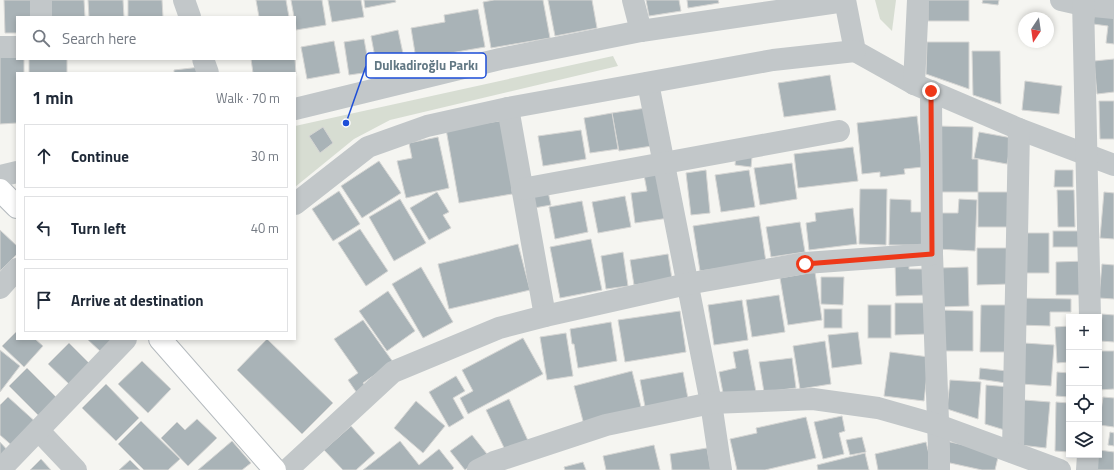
<!DOCTYPE html>
<html lang="en">
<head>
<meta charset="utf-8">
<style>
  body { margin:0; font-family:"Titillium Web",sans-serif; background:#f2f2f3; color:#1f2937 }
  .controls { position:absolute; right:12px; bottom:12px; display:grid; overflow:hidden; border-radius:0px; box-shadow:0 2px 6px #0003 }
  .controls button { width:36px; height:36px; display:grid; place-items:center; padding:0; border:0; border-bottom:1px solid #e0e1e3; background:#fff; color:#1f2937; font:20px sans-serif }
  .compass { position:absolute; left:1018px; top:12px; width:36px; height:36px; border-radius:50%; background:#fff; box-shadow:0 2px 6px #0003; rotate:193deg }
  .stop { position:absolute; width:12px; height:12px; margin:-9px; border:3px solid #ee3818; border-radius:50%; background:#fff }
  .stop.end { background:#ee3818; border-color:#fff; box-shadow:0 1px 4px #0008 }
  .list { margin:0; padding:0; list-style:none }
  h2 { display:flex; justify-content:space-between; align-items:center; height:52px; margin:0; padding:0 16px; font-size:17px }
  h2 small { font-size:13px; font-weight:400; color:#747a83 }
  .list li { display:grid; grid-template-columns:26px 1fr auto; gap:12px; align-items:center; box-sizing:border-box; height:64px; margin:0 8px 8px; padding:0 8px; border:1px solid #e0e1e3; border-radius:0px }
  .list b { display:block; font-size:15px; white-space:nowrap }
  .list em { font-size:13px; font-style:normal; color:#747a83 }
  .icon { flex:none; width:22px; height:22px; fill:none; stroke:currentColor; stroke-width:2; stroke-linecap:round; stroke-linejoin:round }
  .map { position:relative; flex:none; width:1114px; height:470px; overflow:hidden }
  .search { position:absolute; background:#fff; box-shadow:0 2px 6px #0003; left:16px; top:16px; width:280px; height:44px; display:flex; align-items:center; gap:10px; box-sizing:border-box; padding:0 14px; border-radius:0px; color:#747a83; font-size:15px }
  .panel { position:absolute; background:#fff; box-shadow:0 2px 6px #0003; left:16px; top:72px; width:280px; height:268px; border-radius:0px }
  .map>svg:first-child { display:block }
  .green { fill:#d7ddd2 }
  .building { fill:#a9b3b7; stroke:#d6d6d4 }
  .lines { fill:none; stroke-linecap:round; stroke-linejoin:round }
  .secondary-casing { stroke:#b4babe; stroke-width:24 }
  .minor { stroke:#c2c7c9; stroke-width:22 }
  .secondary { stroke:#fff; stroke-width:22 }
  .route { stroke:#ee3818; stroke-width:5 }
  .leader { fill:none; stroke:#1d4ed8; stroke-width:1.5 }
  .callout-dot { fill:#1d4ed8; stroke:#fff; stroke-width:1.5 }
  .callout { fill:#fff; stroke:#1d4ed8; stroke-width:1.5 }
  .callout-label { font-size:13px; text-anchor:middle; font-weight:bold; fill:#627884 }
</style>
</head>
<body>
<div class="map">
<svg width="1114" height="470" viewBox="0 0 1114 470">
  <rect width="100%" height="100%" fill="#f5f5f1"/>
  <g class="green">
    <polygon points="875,0 896,0 892,31 880,19"/>
    <polygon points="613,56 618,66 390,120 354,139 295,187 295,126"/>
  </g>
  <g class="building">
    <polygon points="4,0 33,0 33,17 17,17 17,33 5,33"/>
    <polygon points="49,0 84,0 85,17 50,17"/>
    <polygon points="88,0 123,0 124,17 89,17"/>
    <polygon points="128,0 162,0 163,17 128,17"/>
    <polygon points="256,0 286,0 289,17 259,17"/>
    <polygon points="291,0 322,0 326,25 296,30 295,17 294,17"/>
    <polygon points="328,0 361,0 364,17 332,22"/>
    <polygon points="364,0 395,0 396,2 365,8"/>
    <polygon points="494,0 543,0 550,38 491,48 483,2"/>
    <polygon points="548,0 592,0 597,28 555,36"/>
    <polygon points="646,0 679,0 681,11 649,16"/>
    <polygon points="687,0 718,0 719,3 688,8"/>
    <rect x="928" y="0" width="41" height="21"/>
    <polygon points="983,0 999,0 998,5 982,3"/>
    <polygon points="1096,4 1114,6 1114,44 1106,43 1108,26 1093,24"/>
    <polygon points="478,9 485,47 416,59 411,28 445,22 444,15"/>
    <polygon points="398,30 405,63 377,68 371,36"/>
    <polygon points="364,39 370,72 349,75 344,42"/>
    <polygon points="334,41 340,73 307,79 301,47"/>
    <polygon points="927,42 969,42 969,89 926,74"/>
    <polygon points="972,51 1000,51 1001,104 973,95"/>
    <polygon points="0,55 17,55 17,59 24,59 24,73 17,73 17,123 0,124"/>
    <rect x="29" y="59" width="38" height="14"/>
    <polygon points="251,59 295,59 296,74 253,73"/>
    <polygon points="1114,59 1114,92 1097,94 1094,61"/>
    <polygon points="201,67 203,73 174,73 174,70"/>
    <polygon points="830,75 836,110 784,117 778,83"/>
    <polygon points="1025,81 1062,86 1059,114 1022,110"/>
    <polygon points="1099,101 1114,101 1114,139 1100,139"/>
    <polygon points="646,108 652,146 619,151 612,113"/>
    <polygon points="612,113 618,149 590,153 584,118"/>
    <polygon points="917,116 923,167 904,169 905,174 880,177 880,172 862,174 857,123"/>
    <polygon points="506,120 518,193 459,203 446,129"/>
    <polygon points="937,126 973,127 972,159 978,159 978,192 936,192"/>
    <polygon points="323,127 333,143 320,153 309,136"/>
    <polygon points="581,130 586,159 543,166 538,136"/>
    <polygon points="979,132 1012,138 1007,164 974,158"/>
    <polygon points="438,137 449,188 406,198 397,161 412,158 409,143"/>
    <polygon points="853,147 858,181 798,188 794,154"/>
    <polygon points="736,155 752,157 751,167 735,165"/>
    <polygon points="379,161 401,193 362,218 341,186"/>
    <polygon points="792,163 797,199 760,205 754,168"/>
    <polygon points="706,170 710,213 691,215 686,173"/>
    <polygon points="749,170 755,207 721,212 715,175"/>
    <polygon points="1055,170 1073,170 1073,187 1054,187"/>
    <polygon points="661,172 669,218 635,223 631,193 647,191 644,175"/>
    <polygon points="860,189 887,189 886,245 859,244"/>
    <polygon points="1057,190 1074,190 1075,227 1058,227"/>
    <polygon points="339,191 360,224 333,241 312,209"/>
    <polygon points="437,192 449,212 443,215 451,228 429,240 410,208"/>
    <polygon points="548,192 551,205 534,208 532,195"/>
    <polygon points="978,192 1010,192 1011,227 978,227"/>
    <polygon points="1104,192 1114,193 1114,239 1100,238"/>
    <polygon points="625,196 631,227 598,233 592,202"/>
    <polygon points="400,199 426,243 394,261 369,217"/>
    <polygon points="890,199 911,200 911,212 924,212 923,245 889,245"/>
    <polygon points="959,199 977,200 975,251 937,249 939,213 958,213"/>
    <polygon points="582,201 588,232 555,239 549,207"/>
    <polygon points="853,208 857,244 809,250 806,223 816,221 815,213"/>
    <polygon points="759,216 766,262 700,271 693,226"/>
    <polygon points="800,222 805,252 771,257 766,227"/>
    <polygon points="360,229 388,271 366,286 338,243"/>
    <polygon points="0,230 17,246 17,254 0,271"/>
    <rect x="1053" y="231" width="30" height="16"/>
    <polygon points="1020,233 1049,233 1049,273 1021,273"/>
    <polygon points="591,239 602,290 560,298 550,247"/>
    <polygon points="518,244 530,290 449,309 438,264"/>
    <polygon points="977,248 1008,248 1009,284 977,285"/>
    <polygon points="623,252 628,286 606,289 601,256"/>
    <polygon points="668,254 672,279 634,285 630,260"/>
    <polygon points="1086,261 1087,295 1056,295 1056,262"/>
    <polygon points="895,262 909,262 909,269 926,269 926,295 896,296"/>
    <polygon points="1102,264 1114,265 1114,299 1099,298"/>
    <polygon points="421,267 453,322 423,338 392,284"/>
    <polygon points="968,267 969,306 940,307 939,268"/>
    <polygon points="815,272 822,320 788,325 780,278"/>
    <polygon points="821,277 844,277 843,305 821,304"/>
    <polygon points="388,291 415,331 387,351 359,311"/>
    <polygon points="779,295 785,332 752,337 746,300"/>
    <polygon points="1020,298 1071,299 1071,312 1050,312 1050,326 1019,325"/>
    <polygon points="742,300 748,340 714,345 708,305"/>
    <polygon points="895,303 928,303 928,334 895,335"/>
    <rect x="868" y="305" width="23" height="33"/>
    <polygon points="981,305 1011,305 1010,352 980,352"/>
    <rect x="824" y="309" width="18" height="19"/>
    <polygon points="940,310 973,311 973,351 940,351"/>
    <polygon points="680,311 686,352 625,362 618,320"/>
    <polygon points="1102,314 1114,315 1114,342 1100,341"/>
    <polygon points="363,320 393,362 363,383 368,390 359,396 348,380 358,373 334,339"/>
    <polygon points="611,322 617,361 578,368 574,344 572,344 570,329"/>
    <polygon points="1069,326 1069,362 1057,363 1055,327"/>
    <polygon points="17,331 17,339 35,339 43,346 24,367 2,346"/>
    <polygon points="858,332 862,364 832,368 828,335"/>
    <polygon points="566,333 573,376 547,380 540,337"/>
    <polygon points="523,338 543,374 468,414 460,398 473,391 462,370"/>
    <polygon points="87,339 114,339 101,352"/>
    <polygon points="267,339 333,403 302,434 237,370"/>
    <polygon points="825,341 831,384 800,389 793,346"/>
    <polygon points="69,343 90,364 69,384 48,364"/>
    <polygon points="1024,343 1054,345 1051,386 1021,384"/>
    <polygon points="748,349 756,392 724,398 719,372 736,368 733,352"/>
    <polygon points="0,350 20,366 0,392"/>
    <polygon points="1099,351 1114,351 1114,389 1099,390"/>
    <polygon points="890,352 929,357 924,401 884,396"/>
    <polygon points="792,358 796,388 764,392 759,362"/>
    <polygon points="142,361 171,389 148,413 118,384"/>
    <polygon points="27,368 61,402 43,420 9,386"/>
    <polygon points="980,368 1007,371 1006,383 979,379"/>
    <polygon points="632,371 642,411 584,425 574,386"/>
    <polygon points="683,372 689,404 646,412 640,380"/>
    <polygon points="1057,372 1069,373 1069,397 1056,396"/>
    <polygon points="456,376 465,391 453,398 464,418 449,427 429,392"/>
    <polygon points="950,380 981,382 978,419 947,409"/>
    <polygon points="106,384 139,418 116,441 82,408"/>
    <polygon points="986,385 1010,387 1008,431 985,424"/>
    <polygon points="8,397 39,425 16,449 0,435 0,405"/>
    <polygon points="1103,397 1114,398 1114,427 1099,425"/>
    <polygon points="509,399 530,445 508,456 486,410"/>
    <polygon points="1024,400 1050,402 1046,448 1020,445"/>
    <polygon points="416,401 445,426 423,453 394,428"/>
    <polygon points="1056,402 1069,403 1069,452 1055,451"/>
    <polygon points="842,416 845,431 839,433 844,454 823,459 814,422"/>
    <polygon points="806,417 816,458 765,470 737,470 730,439 757,433 756,428"/>
    <polygon points="197,419 217,438 188,466 161,438 177,422 185,430"/>
    <polygon points="141,421 180,459 168,470 144,470 118,444"/>
    <polygon points="351,426 375,453 356,470 343,470 324,450"/>
    <polygon points="1110,432 1114,433 1114,446 1108,445"/>
    <polygon points="472,435 487,454 465,470 450,451"/>
    <polygon points="862,437 866,452 850,455 846,440"/>
    <polygon points="232,441 251,463 242,470 198,470"/>
    <polygon points="400,441 419,465 439,449 454,468 452,470 363,470"/>
    <polygon points="946,441 999,453 995,470 982,470 941,461"/>
    <polygon points="0,442 10,453 0,462"/>
    <polygon points="926,442 933,470 878,470 875,454"/>
    <polygon points="654,445 660,470 606,470 603,456"/>
    <polygon points="707,448 711,470 672,470 670,454"/>
    <polygon points="1099,450 1114,452 1114,470 1095,470 1097,455 1099,455"/>
    <polygon points="865,453 869,470 818,470 817,465"/>
    <polygon points="41,459 51,470 30,470"/>
    <polygon points="130,460 140,470 119,470"/>
    <polygon points="583,462 586,470 565,470 564,467"/>
  </g>
  <g class="lines">
    <g class="secondary-casing">
      <g id="secondary">
        <polyline points="0,190 17,207"/>
        <polyline points="160,339 275,470"/>
      </g>
    </g>
    <g class="minor">
      <polyline points="184,0 190,17"/>
      <polyline points="633,0 641,31"/>
      <polyline points="845,0 855,51 914,84 1019,129 1114,165"/>
      <polyline points="1061,0 1083,5 1114,8"/>
      <polyline points="1083,0 1090,317"/>
      <polyline points="41,17 41,0"/>
      <polyline points="0,47 17,47"/>
      <polyline points="203,59 208,73"/>
      <polyline points="648,83 711,403 721,470"/>
      <polyline points="914,84 918,0"/>
      <polyline points="931,91 932,254 939,449 939,470"/>
      <polyline points="508,108 545,316"/>
      <polyline points="295,109 500,59 641,31 845,1"/>
      <polyline points="0,176 17,172"/>
      <polyline points="522,189 839,131"/>
      <polyline points="295,204 368,147 427,126 508,108 773,60 855,51"/>
      <polyline points="0,288 17,269"/>
      <polyline points="39,431 76,470"/>
      <polyline points="1013,452 1019,129"/>
      <polyline points="0,470 126,339"/>
      <polyline points="287,470 393,372 499,328 545,316 687,284 805,263 932,254"/>
      <polyline points="478,470 494,462 606,425 711,403 813,399 878,408 938,425 1060,470"/>
      <polyline points="1087,470 1088,455"/>
    </g>
    <use href="#secondary" class="secondary"/>
  </g>
  <g class="lines">
    <polyline class="route" points="805,264 932,254 931,91"/>
  </g>
  <path class="leader" d="M346 123L366 66"/>
  <circle class="callout-dot" cx="346" cy="123" r="4"/>
  <rect class="callout" x="366" y="53" width="120" height="25" rx="4"/>
  <g class="callout-label">
    <text x="426" y="70">Dulkadiroğlu Parkı</text>
  </g>
</svg>
<div class="controls">
<button>+</button>
<button>−</button>
<button><svg class="icon" aria-label="locate" viewBox="0 0 24 24"><circle cx="12" cy="12" r="6"/><path d="M12 2v4M12 18v4M2 12h4M18 12h4"/></svg></button>
<button><svg class="icon" aria-label="layers" viewBox="0 0 24 24"><path d="M12 4l9 5-9 5-9-5zM3 14l9 5 9-5"/></svg></button>
</div>
<svg class="compass" viewBox="-18 -18 36 36"><path d="M0-13l5 13h-10z" fill="#e53935"/><path d="M0 13l5-13h-10z" fill="#747a83"/></svg>
<div class="stop" style="left:805px;top:264px"></div>
<div class="stop end" style="left:931px;top:91px"></div>
<div class="search"><svg class="icon" aria-label="search" viewBox="0 0 24 24"><circle cx="10" cy="10" r="6"/><path d="M15 15l6 6"/></svg>Search here</div>
<section class="panel">
<h2>1 min<small>Walk · 70 m</small></h2>
<ul class="list">
<li><svg class="icon" aria-label="ahead" viewBox="0 0 24 24"><path d="M12 20V5M6 11l6-6 6 6"/></svg><div><b>Continue</b></div><em>30 m</em></li>
<li><svg class="icon" aria-label="left" viewBox="0 0 24 24"><path d="M17 20v-9H6M10 6l-5 5 5 5"/></svg><div><b>Turn left</b></div><em>40 m</em></li>
<li><svg class="icon" aria-label="arrive" viewBox="0 0 24 24"><path d="M6 21V4h12l-3 4 3 4H6"/></svg><div><b>Arrive at destination</b></div></li>
</ul>
</section>
</div>
</body>
</html>
